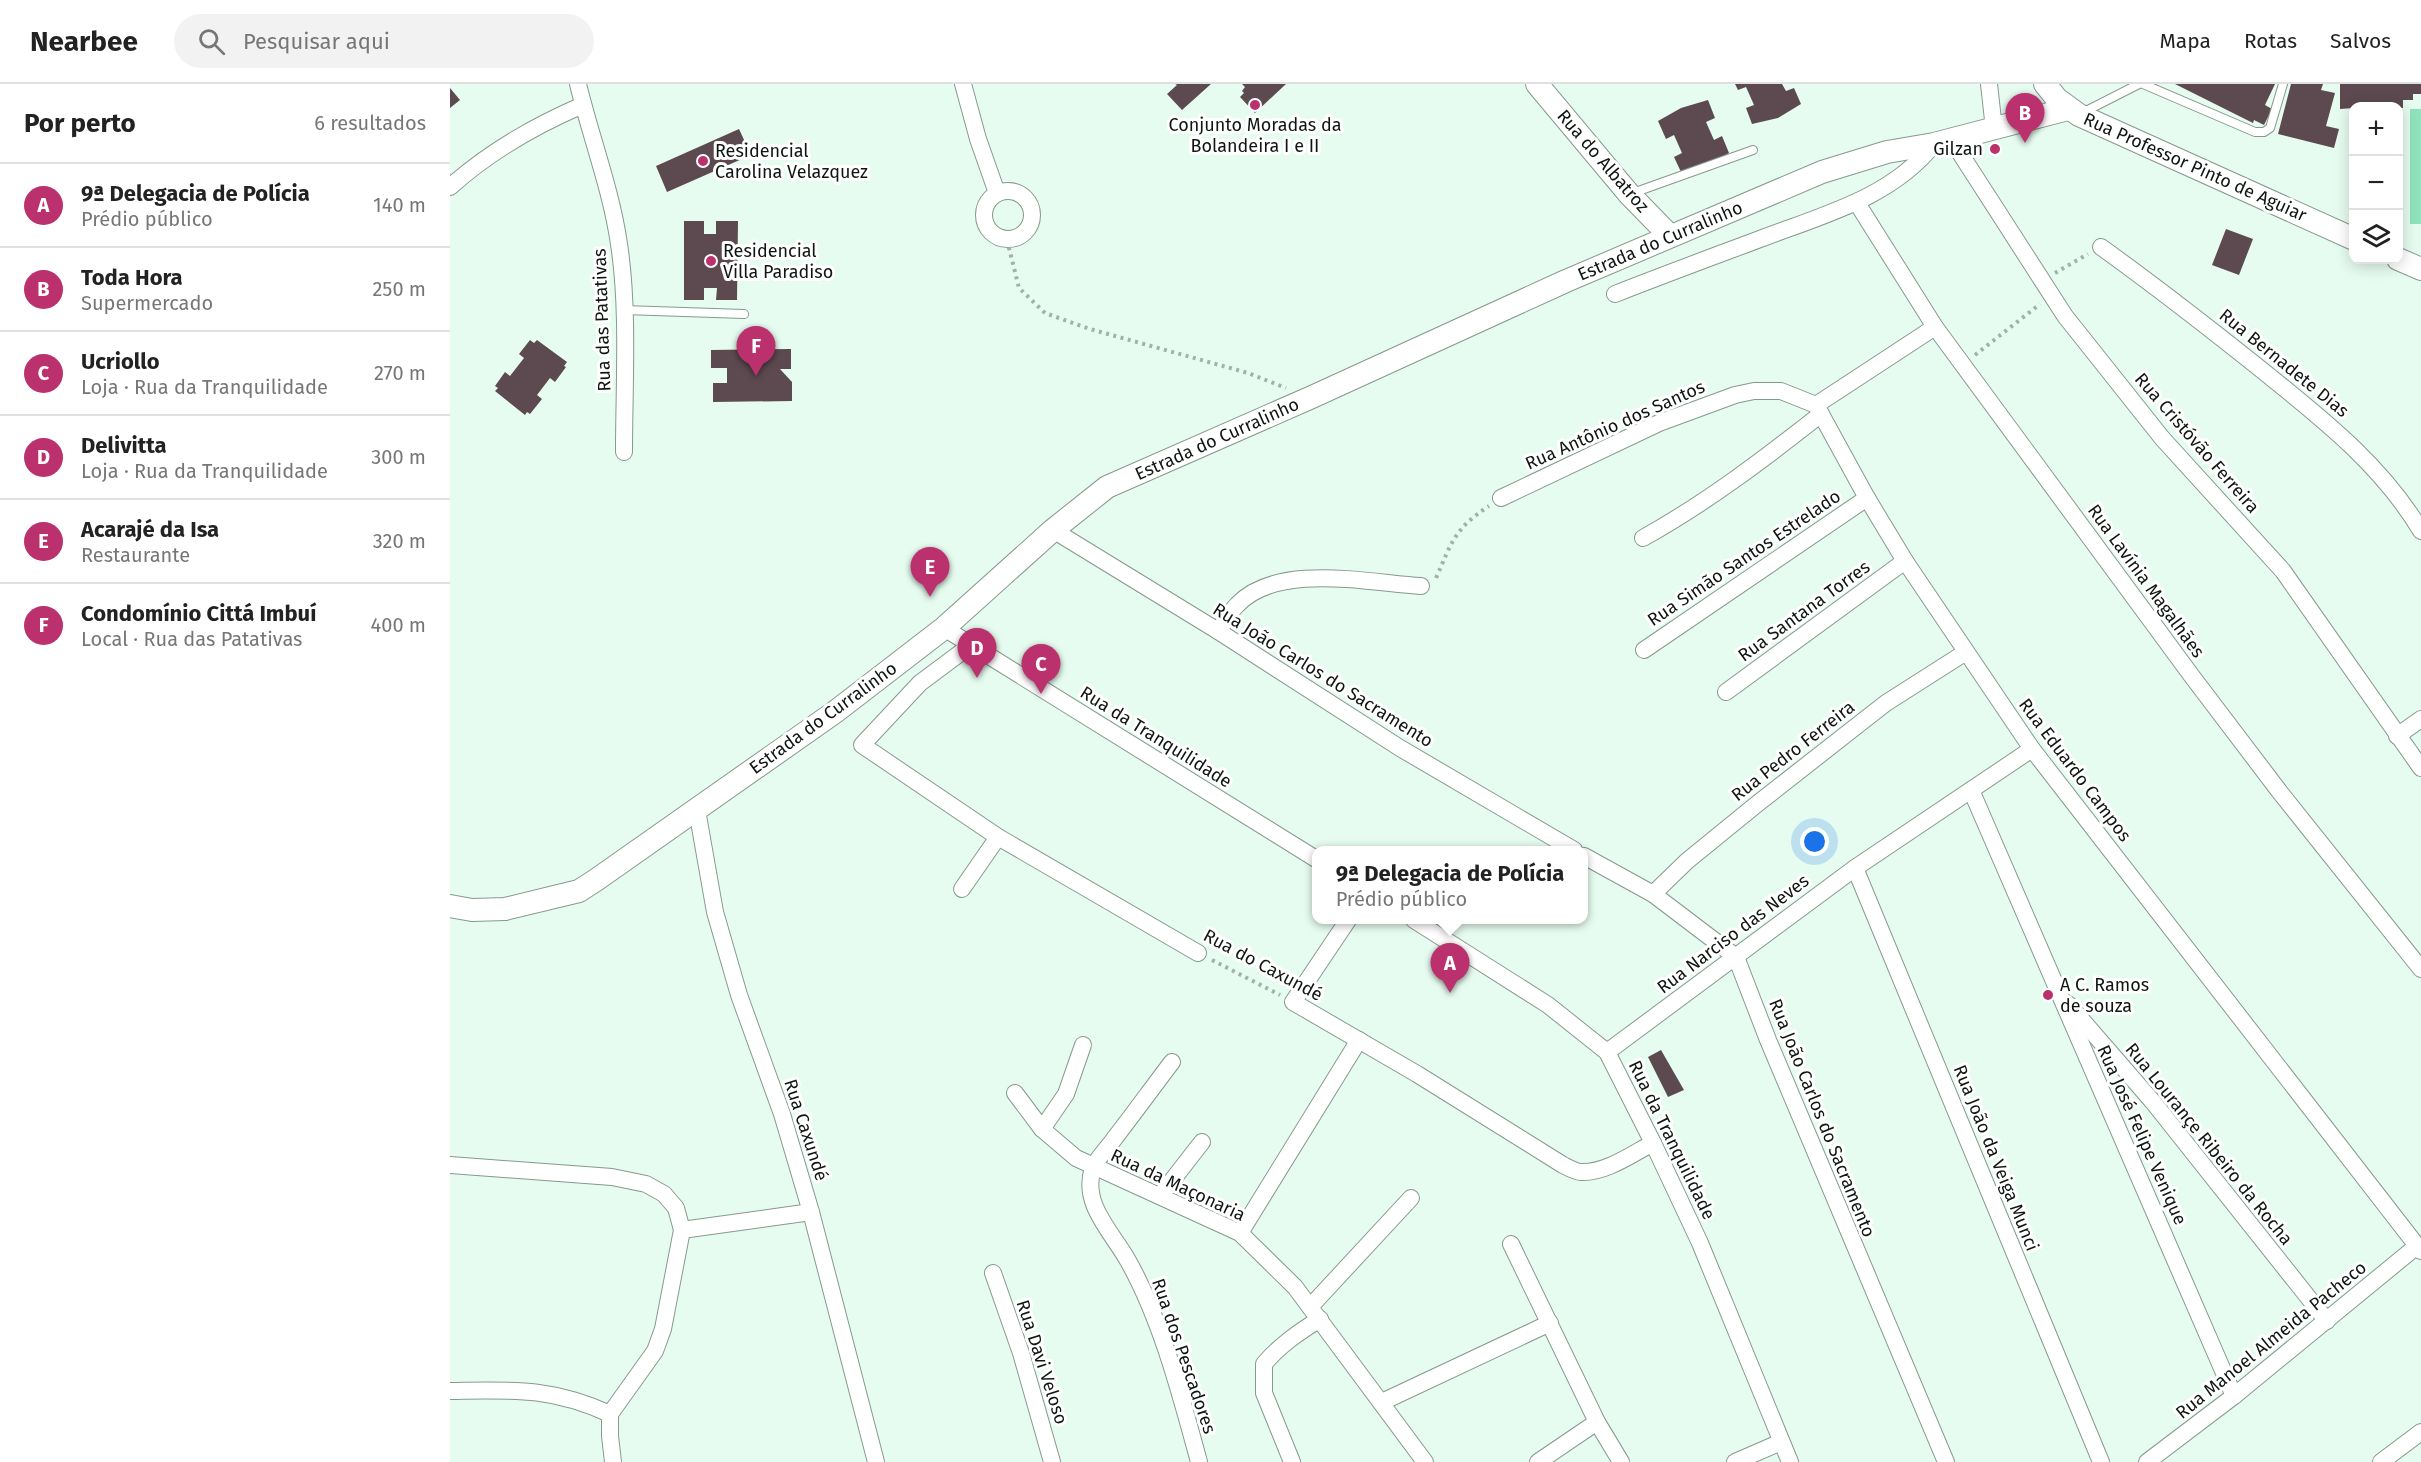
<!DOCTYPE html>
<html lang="pt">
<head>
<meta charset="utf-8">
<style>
  body { margin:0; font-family:"Fira Sans",sans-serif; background:#f2f2f2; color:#222 }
  .controls { position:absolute; right:18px; top:18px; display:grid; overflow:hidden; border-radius:12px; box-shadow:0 3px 15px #0003 }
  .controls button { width:54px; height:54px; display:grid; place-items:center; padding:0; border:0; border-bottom:2px solid #e0e0e0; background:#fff; color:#222; font:30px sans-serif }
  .you { position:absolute; left:1365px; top:758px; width:21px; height:21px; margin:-15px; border:4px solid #fff; border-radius:50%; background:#1a73e8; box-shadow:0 0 0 9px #1a73e833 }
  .badge { display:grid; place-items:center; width:39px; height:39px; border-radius:50%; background:#ba316e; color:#fff; font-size:20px; font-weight:700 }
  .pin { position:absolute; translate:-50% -50px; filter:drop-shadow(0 2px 3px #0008) }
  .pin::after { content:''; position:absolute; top:32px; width:21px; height:18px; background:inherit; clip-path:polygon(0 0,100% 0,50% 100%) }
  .popup { position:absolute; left:862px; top:762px; width:276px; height:78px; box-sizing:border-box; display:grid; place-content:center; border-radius:12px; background:#fff; filter:drop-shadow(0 2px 4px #0005); font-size:20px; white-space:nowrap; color:#767676 }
  .popup b { font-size:22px; color:#222 }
  .popup::after { content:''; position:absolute; left:50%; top:100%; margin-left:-12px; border:12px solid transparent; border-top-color:#fff }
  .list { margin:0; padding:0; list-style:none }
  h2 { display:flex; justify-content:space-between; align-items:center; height:78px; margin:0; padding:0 24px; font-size:26px }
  h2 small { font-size:20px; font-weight:400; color:#767676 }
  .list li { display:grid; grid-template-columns:39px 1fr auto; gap:18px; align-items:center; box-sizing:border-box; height:84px; padding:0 24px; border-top:2px solid #e0e0e0 }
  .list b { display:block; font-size:22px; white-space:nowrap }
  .list p { margin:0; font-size:20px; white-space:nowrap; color:#767676 }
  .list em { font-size:20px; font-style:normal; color:#767676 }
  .icon { flex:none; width:33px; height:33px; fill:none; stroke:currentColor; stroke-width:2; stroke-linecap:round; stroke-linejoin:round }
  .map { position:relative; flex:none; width:1971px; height:1378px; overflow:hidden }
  header { display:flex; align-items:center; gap:36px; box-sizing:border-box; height:84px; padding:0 30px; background:#fff; border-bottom:2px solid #e0e0e0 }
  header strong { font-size:28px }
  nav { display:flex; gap:33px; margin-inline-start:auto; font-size:21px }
  .search { width:420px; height:54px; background:#f2f2f2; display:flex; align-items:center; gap:15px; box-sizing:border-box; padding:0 21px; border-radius:33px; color:#767676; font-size:22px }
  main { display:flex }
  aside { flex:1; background:#fff }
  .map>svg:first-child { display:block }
  .green { fill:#8fe3bc }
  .building { fill:#5d4a50 }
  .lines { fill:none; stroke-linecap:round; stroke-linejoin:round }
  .lane-casing { stroke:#86998f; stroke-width:10 }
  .street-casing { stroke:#86998f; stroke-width:18 }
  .secondary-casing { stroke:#86998f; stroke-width:24 }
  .path { stroke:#a1b2a8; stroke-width:4; stroke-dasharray:3 4.5; stroke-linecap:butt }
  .lane { stroke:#fff; stroke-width:8 }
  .street { stroke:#fff; stroke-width:16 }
  .secondary { stroke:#fff; stroke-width:22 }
  .poi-dot { fill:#ba316e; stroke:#fff; stroke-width:2 }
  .labels { text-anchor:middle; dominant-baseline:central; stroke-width:6; stroke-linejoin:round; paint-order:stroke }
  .poi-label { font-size:18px; fill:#0f1612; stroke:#fff; text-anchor:start }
  .street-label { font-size:18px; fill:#0f1612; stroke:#fff }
</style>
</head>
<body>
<header>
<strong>Nearbee</strong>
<div class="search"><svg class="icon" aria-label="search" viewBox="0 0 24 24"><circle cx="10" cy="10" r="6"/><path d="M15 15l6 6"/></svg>Pesquisar aqui</div>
<nav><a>Mapa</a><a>Rotas</a><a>Salvos</a></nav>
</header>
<main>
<aside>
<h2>Por perto<small>6 resultados</small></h2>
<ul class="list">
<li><span class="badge">A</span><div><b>9ª Delegacia de Polícia</b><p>Prédio público</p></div><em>140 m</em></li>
<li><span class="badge">B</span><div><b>Toda Hora</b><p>Supermercado</p></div><em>250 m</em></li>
<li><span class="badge">C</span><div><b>Ucriollo</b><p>Loja · Rua da Tranquilidade</p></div><em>270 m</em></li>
<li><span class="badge">D</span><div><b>Delivitta</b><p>Loja · Rua da Tranquilidade</p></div><em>300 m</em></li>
<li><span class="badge">E</span><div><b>Acarajé da Isa</b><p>Restaurante</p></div><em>320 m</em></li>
<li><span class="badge">F</span><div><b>Condomínio Cittá Imbuí</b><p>Local · Rua das Patativas</p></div><em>400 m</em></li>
</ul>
</aside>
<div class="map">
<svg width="1971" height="1378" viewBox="0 0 1971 1378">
  <rect width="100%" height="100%" fill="#e7fcf0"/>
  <rect class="green" x="1960" y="25" width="11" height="115"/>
  <g class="building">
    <polygon points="725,0 761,0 732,26 717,10 727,1"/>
    <polygon points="792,0 836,0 805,29 790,13 794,9 792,7 795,3"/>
    <polygon points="1285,0 1332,0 1336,7 1344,4 1351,20 1328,34 1302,40 1296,24 1304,21 1296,3 1288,6"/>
    <polygon points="1725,0 1825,0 1815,21 1822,25 1814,41 1804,36 1803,39"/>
    <polygon points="1841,0 1873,0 1871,6 1885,9 1876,42 1889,45 1884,64 1828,50"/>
    <polygon points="1890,0 1971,0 1971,10 1963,10 1963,16 1953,16 1953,24 1904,22 1904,24 1890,25"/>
    <polygon points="0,4 10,16 0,24"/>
    <polygon points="1258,16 1265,34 1256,38 1264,56 1272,52 1279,69 1256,83 1231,88 1224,73 1232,69 1224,51 1216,55 1208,37 1231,24"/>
    <polygon points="289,45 301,71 217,108 206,82"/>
    <polygon points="234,137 254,137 254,150 266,150 266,137 288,137 287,216 266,216 267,204 254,204 254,216 234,216"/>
    <polygon points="1776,145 1803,155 1789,191 1762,181"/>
    <polygon points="80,256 84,259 87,256 117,278 114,282 116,283 105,298 100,294 87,311 92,315 80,330 77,328 75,331 45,307 48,304 45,302 55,288 60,292 74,274 69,270"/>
    <polygon points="341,265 341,285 330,285 342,298 342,317 263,318 263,299 277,299 277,284 261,284 261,266"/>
    <polygon points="1211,966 1234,1006 1218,1013 1198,973"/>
  </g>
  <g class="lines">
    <g class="lane-casing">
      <g id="lane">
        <polyline points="1693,0 1805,48 1814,48 1820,44 1833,0"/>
        <polyline points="1632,29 1689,0"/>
        <polyline points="1180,110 1303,66"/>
        <polyline points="174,226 294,230"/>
      </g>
    </g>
    <g class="street-casing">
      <g id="street">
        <path d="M128,0C141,54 161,105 169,160C179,225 174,302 174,368"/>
        <polyline points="513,0 528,55 547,109"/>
        <polyline points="1539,0 1544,45"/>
        <polyline points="1501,55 1615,232 1712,354 1833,487 1971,684"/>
        <path d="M0,103C40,67 84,42 133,21"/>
        <circle cx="558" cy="131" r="24"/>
        <polyline points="1407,119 1485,243 1741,591 1829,707 1971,885"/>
        <path d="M1651,163C1708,204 1763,247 1818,291C1875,337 1933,383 1971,447"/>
        <path d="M1165,210C1213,191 1262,173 1310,155C1373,131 1441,114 1484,60"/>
        <polyline points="1485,243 1366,321 1417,414 1455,477 1582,665 1971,1167"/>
        <polyline points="1051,414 1209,339 1285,311 1304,307 1331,307 1366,321"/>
        <polyline points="603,446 768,547 950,664 1124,766"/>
        <path d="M1193,454C1256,419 1314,375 1371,330"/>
        <polyline points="494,544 866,775"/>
        <path d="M768,547C774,539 780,528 787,521C827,478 919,499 971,502"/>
        <polyline points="521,561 470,599 412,661 548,753 748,869"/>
        <polyline points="1194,566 1417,414"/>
        <polyline points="1276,608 1455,477"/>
        <polyline points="1947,652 1971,635"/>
        <polyline points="1521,706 1784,1312"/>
        <polyline points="247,726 265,828 289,911 332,1030 361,1128 426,1378"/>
        <polyline points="1134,772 1203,810 1286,873 1318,956 1496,1378"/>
        <polyline points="1405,784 1651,1378"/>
        <polyline points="512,805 548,753"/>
        <polyline points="1203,810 1237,777 1307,720 1404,644 1436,619 1516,568"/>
        <path d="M898,836L843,918L967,990L1113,1081C1119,1084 1126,1088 1131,1088C1156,1089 1182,1070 1203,1059"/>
        <polyline points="964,836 1098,921 1157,968 1203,1059 1250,1159 1340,1378"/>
        <polyline points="1618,920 1703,1018 1877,1237"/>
        <polyline points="1157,968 1405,784 1582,665"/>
        <path d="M722,978C703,1003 684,1029 664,1055C658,1064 647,1074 643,1084C631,1119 661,1147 677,1175C711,1234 731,1312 749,1378"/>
        <polyline points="565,1009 592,1045 626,1074 790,1149 845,1203 975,1378"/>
        <polyline points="592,1045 616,1010 633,961"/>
        <polyline points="0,1081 162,1093 196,1100 214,1110 226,1124 232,1146 213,1245 205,1267 160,1330 160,1352 163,1378"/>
        <polyline points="710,1112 752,1058"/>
        <polyline points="232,1146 361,1128"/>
        <polyline points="790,1149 909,956"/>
        <polyline points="1061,1160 1147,1338 1171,1378"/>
        <polyline points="543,1189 571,1269 602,1378"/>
        <polyline points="860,1223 961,1114"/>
        <path d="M0,1307C63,1306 101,1303 160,1330"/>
        <polyline points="932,1318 1100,1239"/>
        <path d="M842,1378L814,1309V1280C830,1261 849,1248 870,1235"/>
        <polyline points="1088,1378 1147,1338"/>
        <polyline points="1285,1378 1331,1358"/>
        <polyline points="1697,1378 1784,1312 1967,1162"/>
        <polyline points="1931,1378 1971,1348"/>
      </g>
    </g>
    <g class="secondary-casing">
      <g id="secondary">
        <polyline points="1087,0 1179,110 1220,152"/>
        <polyline points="1595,0 1607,15 1629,31 1904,155"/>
        <polyline points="1948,175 1971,185"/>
        <polyline points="0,822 22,826 55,825 129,807 146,796 385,628 494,544 603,446 657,403 862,313 1116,197 1372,88 1437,68 1484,60 1618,25"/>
      </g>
    </g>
    <g class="path">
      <polyline points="557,156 569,204 595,229 640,245 798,289 836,304"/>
      <polyline points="1605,189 1638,170"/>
      <polyline points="1525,271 1590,220"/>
      <path d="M986,494C1002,458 1004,445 1039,422"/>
      <polyline points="762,876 830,911"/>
    </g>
    <use href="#lane" class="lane"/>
    <use href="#street" class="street"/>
    <use href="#secondary" class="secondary"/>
  </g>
  <g class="poi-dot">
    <circle cx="805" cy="21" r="6"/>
    <circle cx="1545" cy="65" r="6"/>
    <circle cx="253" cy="77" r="6"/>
    <circle cx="261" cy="177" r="6"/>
    <circle cx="1598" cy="911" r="6"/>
  </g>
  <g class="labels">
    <g class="poi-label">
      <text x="805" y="41" text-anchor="middle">Conjunto Moradas da<tspan x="805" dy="21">Bolandeira I e II</tspan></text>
      <text x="1533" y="65" text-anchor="end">Gilzan</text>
      <text x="265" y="67">Residencial<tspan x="265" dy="21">Carolina Velazquez</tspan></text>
      <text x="273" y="167">Residencial<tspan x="273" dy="21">Villa Paradiso</tspan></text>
      <text x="1610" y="901">A C. Ramos<tspan x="1610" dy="21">de souza</tspan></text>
    </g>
    <g class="street-label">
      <text transform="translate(1153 77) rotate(49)">Rua do Albatroz</text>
      <text transform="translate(1745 83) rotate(24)">Rua Professor Pinto de Aguiar</text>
      <text transform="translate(1210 157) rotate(-23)">Estrada do Curralinho</text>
      <text transform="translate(152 236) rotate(-92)">Rua das Patativas</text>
      <text transform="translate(1834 279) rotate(39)">Rua Bernadete Dias</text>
      <text transform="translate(1165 341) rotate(-24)">Rua Antônio dos Santos</text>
      <text transform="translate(767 355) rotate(-24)">Estrada do Curralinho</text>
      <text transform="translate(1747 359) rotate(49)">Rua Cristóvão Ferreira</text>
      <text transform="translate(1294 474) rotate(-34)">Rua Simão Santos Estrelado</text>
      <text transform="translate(1696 497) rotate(54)">Rua Lavínia Magalhães</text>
      <text transform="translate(1354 527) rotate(-36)">Rua Santana Torres</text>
      <text transform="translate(873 591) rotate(32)">Rua João Carlos do Sacramento</text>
      <text transform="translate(373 634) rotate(-36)">Estrada do Curralinho</text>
      <text transform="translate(706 653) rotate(32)">Rua da Tranquilidade</text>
      <text transform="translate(1343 667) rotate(-38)">Rua Pedro Ferreira</text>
      <text transform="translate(1625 686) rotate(53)">Rua Eduardo Campos</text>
      <text transform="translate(1283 850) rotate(-37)">Rua Narciso das Neves</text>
      <text transform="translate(813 881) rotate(28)">Rua do Caxundé</text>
      <text transform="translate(1372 1034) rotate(68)">Rua João Carlos do Sacramento</text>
      <text transform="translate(356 1046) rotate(72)">Rua Caxundé</text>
      <text transform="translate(1692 1051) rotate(66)">Rua José Felipe Venique</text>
      <text transform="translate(1222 1056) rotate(64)">Rua da Tranquilidade</text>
      <text transform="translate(1759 1060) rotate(51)">Rua Lourançe Ribeiro da Rocha</text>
      <text transform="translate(1546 1074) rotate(68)">Rua João da Veiga Munci</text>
      <text transform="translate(728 1101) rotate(25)">Rua da Maçonaria</text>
      <text transform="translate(1821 1256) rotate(-39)">Rua Manoel Almeida Pacheco</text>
      <text transform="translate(734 1272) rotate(71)">Rua dos Pescadores</text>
      <text transform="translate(592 1278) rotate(72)">Rua Davi Veloso</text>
    </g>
  </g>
</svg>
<div class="controls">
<button>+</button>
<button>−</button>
<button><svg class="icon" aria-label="layers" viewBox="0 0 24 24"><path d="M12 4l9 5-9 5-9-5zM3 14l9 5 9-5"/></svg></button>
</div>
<div class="you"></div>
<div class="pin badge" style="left:1000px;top:909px">A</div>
<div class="popup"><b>9ª Delegacia de Polícia</b>Prédio público</div>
<div class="pin badge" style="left:1575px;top:59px">B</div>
<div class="pin badge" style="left:591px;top:610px">C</div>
<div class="pin badge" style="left:527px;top:594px">D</div>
<div class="pin badge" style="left:480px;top:513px">E</div>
<div class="pin badge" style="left:306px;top:292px">F</div>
</div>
</main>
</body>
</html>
